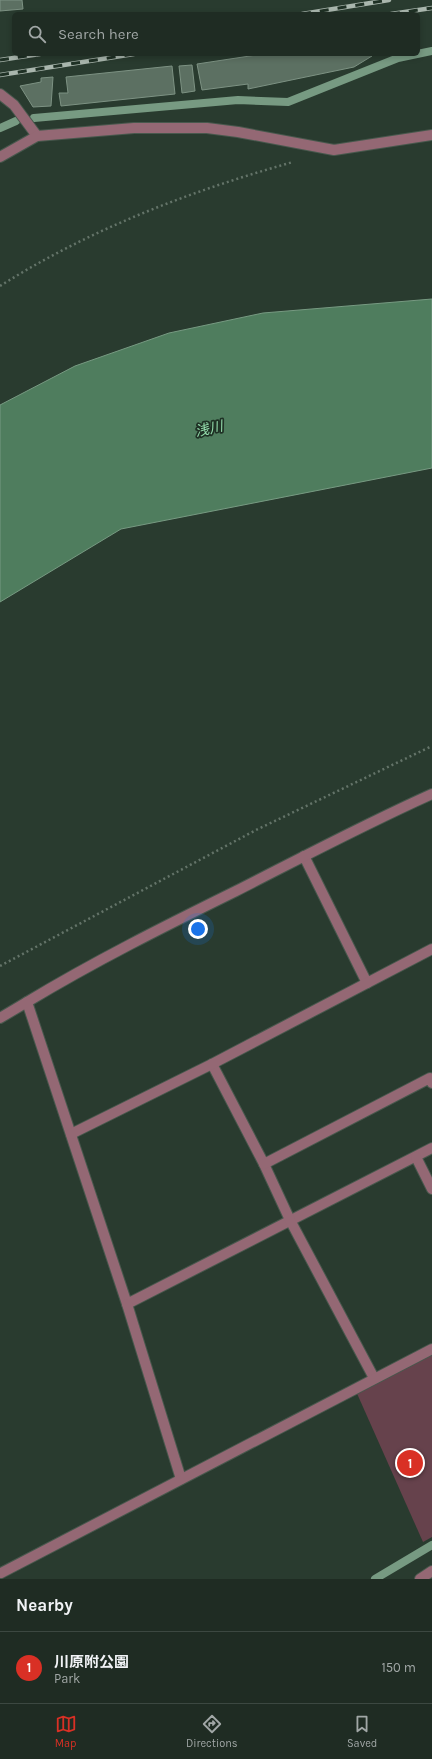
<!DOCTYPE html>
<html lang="en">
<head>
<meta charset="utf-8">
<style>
  body { margin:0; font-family:Karla,"Noto Sans JP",sans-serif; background:#27342b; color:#f1f3f6 }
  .you { position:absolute; left:198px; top:929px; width:14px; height:14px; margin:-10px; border:3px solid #fff; border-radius:50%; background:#1a73e8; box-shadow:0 0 0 6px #1a73e833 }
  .badge { display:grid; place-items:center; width:26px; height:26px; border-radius:50%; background:#d93025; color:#fff; font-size:13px; font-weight:700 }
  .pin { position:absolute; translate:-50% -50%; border:2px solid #fff; box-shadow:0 1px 4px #0006 }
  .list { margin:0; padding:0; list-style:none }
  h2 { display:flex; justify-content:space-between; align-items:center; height:52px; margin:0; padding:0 16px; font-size:17px }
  h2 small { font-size:13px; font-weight:400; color:#a1a7a6 }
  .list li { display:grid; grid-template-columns:26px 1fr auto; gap:12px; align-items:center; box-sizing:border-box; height:72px; padding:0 16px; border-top:1px solid #3c4841 }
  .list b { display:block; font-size:15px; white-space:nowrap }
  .list p { margin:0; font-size:13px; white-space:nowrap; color:#a1a7a6 }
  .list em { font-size:13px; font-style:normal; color:#a1a7a6 }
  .icon { flex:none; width:22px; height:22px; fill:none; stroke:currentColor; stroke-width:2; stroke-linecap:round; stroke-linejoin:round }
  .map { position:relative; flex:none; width:432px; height:1579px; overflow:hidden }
  .search { position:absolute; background:#1f2c23; box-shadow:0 2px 6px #0003; left:12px; right:12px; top:12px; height:44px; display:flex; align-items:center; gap:10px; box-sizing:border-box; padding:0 14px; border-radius:6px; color:#a1a7a6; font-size:15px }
  .sheet { height:124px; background:#1f2c23 }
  nav { display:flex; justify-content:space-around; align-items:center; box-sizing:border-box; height:56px; border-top:1px solid #3c4841; background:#1f2c23; font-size:11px; color:#a1a7a6 }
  nav a { display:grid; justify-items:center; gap:2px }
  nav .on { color:#d93025 }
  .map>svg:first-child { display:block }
  .green { fill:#66424c }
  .water { fill:#4f7d5e; stroke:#779a82 }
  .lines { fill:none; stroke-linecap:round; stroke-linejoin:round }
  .stream { stroke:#779a82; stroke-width:8 }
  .building { fill:#5c7062; stroke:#7d9283 }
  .minor-casing { stroke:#48584d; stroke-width:12 }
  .path { stroke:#647469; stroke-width:2.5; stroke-dasharray:2 3; stroke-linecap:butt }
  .minor { stroke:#946874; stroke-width:10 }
  .rail-casing { stroke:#a9b6ad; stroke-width:4.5 }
  .rail { stroke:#1f3125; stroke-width:3; stroke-dasharray:9; stroke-linecap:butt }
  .labels { text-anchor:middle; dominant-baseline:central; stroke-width:3.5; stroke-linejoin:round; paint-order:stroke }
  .water-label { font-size:14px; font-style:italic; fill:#95dead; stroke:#1f3125 }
</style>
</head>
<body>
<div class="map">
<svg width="432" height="1579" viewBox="0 0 432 1579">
  <rect width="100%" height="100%" fill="#293b2f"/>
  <polygon class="green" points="432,1349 432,1537 423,1542 355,1389"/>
  <polygon class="water" points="432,299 432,468 121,529 0,602 0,405 75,366 169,333 263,313"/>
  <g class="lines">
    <g class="stream">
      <polyline points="34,118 238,100 288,102 398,58 432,51"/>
      <polyline points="0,128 16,121"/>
      <polyline points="375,1579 432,1545"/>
    </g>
  </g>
  <g class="building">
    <polygon points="0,0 22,0 23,9 0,11"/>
    <polygon points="263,54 372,54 372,56 354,67 248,89 248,84 202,90 197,64"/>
    <polygon points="192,65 195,91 182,93 179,66"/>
    <polygon points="172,66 175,94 61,106 59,93 68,93 66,77"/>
    <polygon points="53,77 51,106 33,107 20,86 41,82 41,78"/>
  </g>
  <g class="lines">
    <g class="minor-casing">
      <g id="minor">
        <polyline points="0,94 14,105 37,136"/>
        <polyline points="0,157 37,136 134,128 207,128 238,132 334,150 432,135"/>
        <polyline points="304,856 367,983"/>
        <path d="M27,1002C95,961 165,926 236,891C301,858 365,824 432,794"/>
        <polyline points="0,1018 27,1002 127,1304 432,1148"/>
        <polyline points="212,1064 264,1164 290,1220 374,1378"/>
        <polyline points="71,1134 212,1064 432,949"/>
        <polyline points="416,1157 432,1189"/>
        <polyline points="264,1164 430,1078 432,1083"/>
        <polyline points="127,1304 181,1479"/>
        <polyline points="1,1573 432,1349"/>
        <polyline points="420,1579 432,1571"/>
      </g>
    </g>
    <g class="path">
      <path d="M0,286C90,229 191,191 293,162"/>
      <polyline points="0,966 256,830 432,746"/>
    </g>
    <use href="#minor" class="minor"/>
    <g class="rail-casing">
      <g id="rail">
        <polyline points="302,14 389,0"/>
        <polyline points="391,14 432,8"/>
        <polyline points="0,60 40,54"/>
        <polyline points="0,75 134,54"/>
      </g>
    </g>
    <use href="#rail" class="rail"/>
  </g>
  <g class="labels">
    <g class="water-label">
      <text transform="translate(209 429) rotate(-13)">浅川</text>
    </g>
  </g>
</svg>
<div class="you"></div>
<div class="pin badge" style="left:410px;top:1463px">1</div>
<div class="search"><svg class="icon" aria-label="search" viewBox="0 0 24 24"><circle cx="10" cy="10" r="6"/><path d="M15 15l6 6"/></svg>Search here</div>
</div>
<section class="sheet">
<h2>Nearby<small></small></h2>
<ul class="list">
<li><span class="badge">1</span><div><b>川原附公園</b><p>Park</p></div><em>150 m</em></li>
</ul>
</section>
<nav>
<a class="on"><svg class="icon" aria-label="map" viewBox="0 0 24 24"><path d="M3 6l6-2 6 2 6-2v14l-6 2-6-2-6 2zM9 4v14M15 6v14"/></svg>Map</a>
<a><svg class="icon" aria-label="directions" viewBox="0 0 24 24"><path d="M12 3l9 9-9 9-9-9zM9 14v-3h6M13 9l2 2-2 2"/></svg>Directions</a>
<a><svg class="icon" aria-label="saved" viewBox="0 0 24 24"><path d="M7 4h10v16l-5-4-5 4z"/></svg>Saved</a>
</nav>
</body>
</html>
